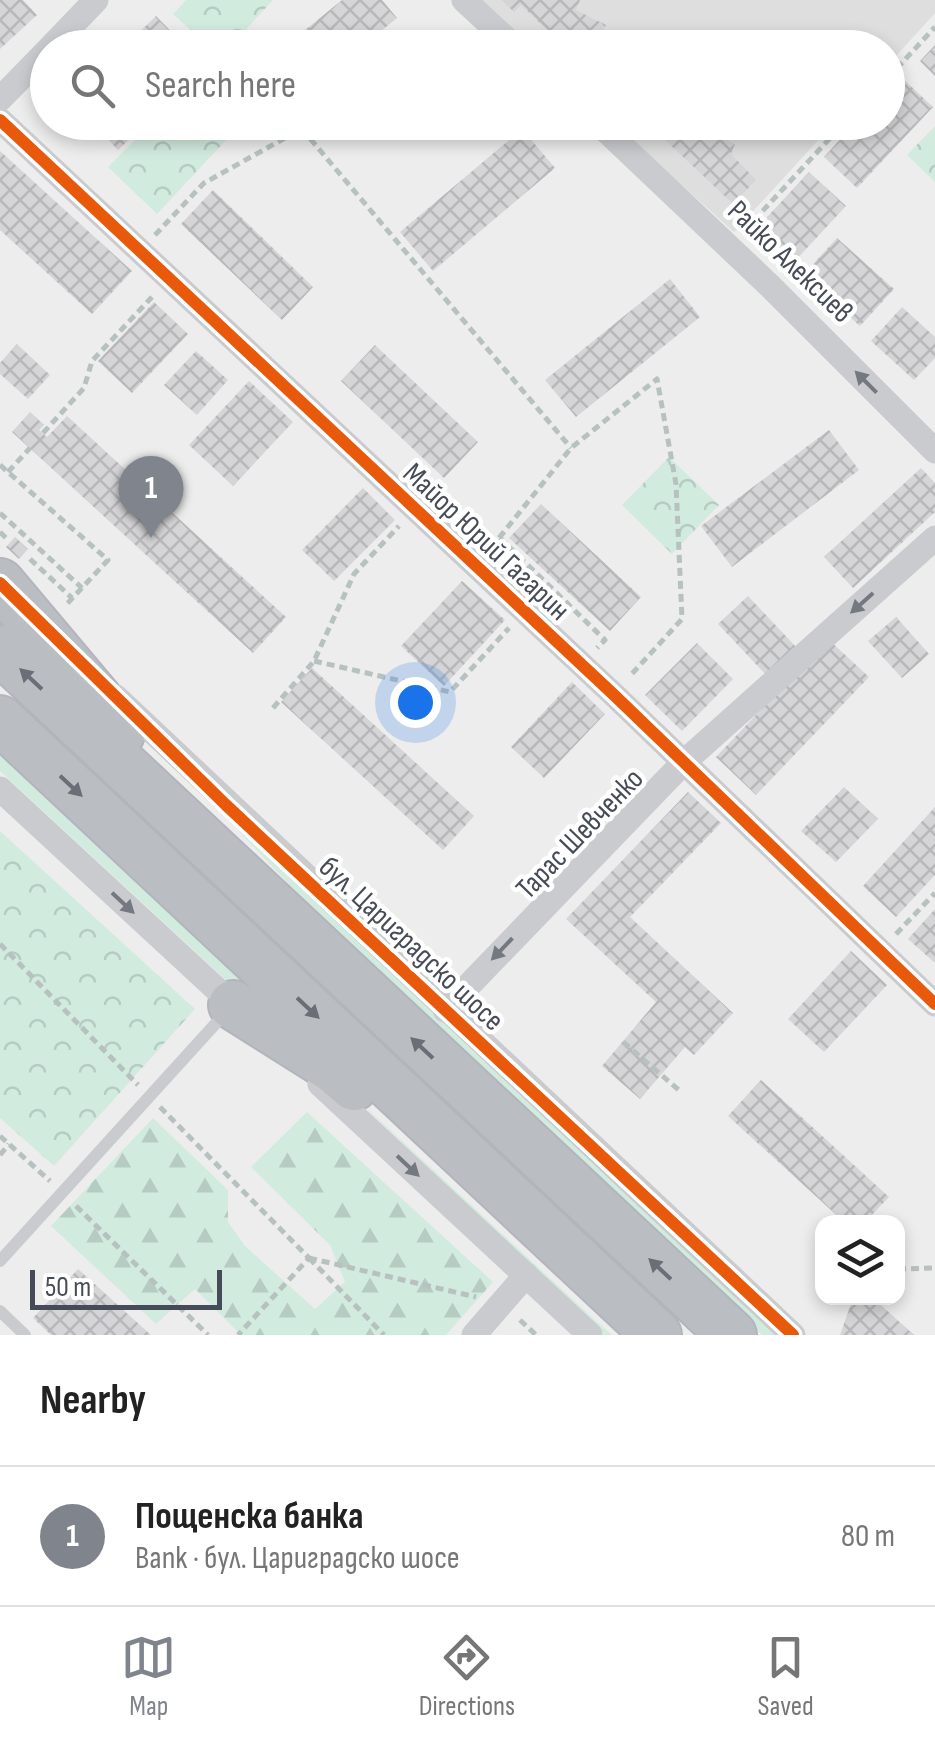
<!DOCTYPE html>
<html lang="en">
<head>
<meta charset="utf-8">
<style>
  body { margin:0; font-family:"Sofia Sans Condensed",sans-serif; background:#f2f2f2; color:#222 }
  .controls { position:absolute; right:30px; bottom:30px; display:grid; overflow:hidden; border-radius:20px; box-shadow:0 5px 15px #0003 }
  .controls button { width:90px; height:90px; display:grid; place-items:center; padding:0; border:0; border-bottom:2px solid #e0e0e0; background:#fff; color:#222; font:50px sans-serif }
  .scale { position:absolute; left:30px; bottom:25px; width:192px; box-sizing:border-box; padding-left:10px; border:5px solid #464c57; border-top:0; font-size:28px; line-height:35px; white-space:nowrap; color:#464c57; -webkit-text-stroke:8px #fff; paint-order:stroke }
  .you { position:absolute; left:415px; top:702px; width:35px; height:35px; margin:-25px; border:8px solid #fff; border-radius:50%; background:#1a73e8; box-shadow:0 0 0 15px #1a73e833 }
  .badge { display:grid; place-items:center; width:65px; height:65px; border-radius:50%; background:#80848c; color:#fff; font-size:32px; font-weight:700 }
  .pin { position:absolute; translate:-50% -82px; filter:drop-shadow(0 2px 5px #0008) }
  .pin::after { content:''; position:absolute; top:52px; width:35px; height:30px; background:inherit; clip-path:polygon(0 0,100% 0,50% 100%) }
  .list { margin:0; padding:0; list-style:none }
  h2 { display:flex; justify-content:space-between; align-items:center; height:130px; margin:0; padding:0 40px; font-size:42px }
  h2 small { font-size:32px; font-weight:400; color:#767676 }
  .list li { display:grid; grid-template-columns:65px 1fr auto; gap:30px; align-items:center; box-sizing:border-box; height:140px; padding:0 40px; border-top:2px solid #e0e0e0 }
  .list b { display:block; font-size:38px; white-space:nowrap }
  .list p { margin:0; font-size:32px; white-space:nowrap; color:#767676 }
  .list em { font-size:32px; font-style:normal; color:#767676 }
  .icon { flex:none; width:55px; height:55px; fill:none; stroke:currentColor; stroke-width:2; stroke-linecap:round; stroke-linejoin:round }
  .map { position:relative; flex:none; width:935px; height:1335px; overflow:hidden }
  .search { position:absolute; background:#fff; box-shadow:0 5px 15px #0003; left:30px; right:30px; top:30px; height:110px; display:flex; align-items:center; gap:25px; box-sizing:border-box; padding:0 35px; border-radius:55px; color:#767676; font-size:38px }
  .sheet { height:270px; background:#fff }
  nav { display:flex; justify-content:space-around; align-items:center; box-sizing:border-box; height:140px; border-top:2px solid #e0e0e0; background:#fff; font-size:28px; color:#767676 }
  nav a { display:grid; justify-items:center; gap:5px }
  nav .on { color:#80848c }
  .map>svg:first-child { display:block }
  .education { fill:#dfdede }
  .green { fill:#d2ebdf }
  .forest { fill:url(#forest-firs) }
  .park { fill:url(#park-crowns) }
  .building { fill:url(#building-cross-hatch) }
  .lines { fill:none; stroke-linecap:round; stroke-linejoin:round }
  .highway-casing { stroke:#b2b5bc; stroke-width:52 }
  .path { stroke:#b7c1bf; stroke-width:5; stroke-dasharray:8 5; stroke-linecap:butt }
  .lane { stroke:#c9cbce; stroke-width:12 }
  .street { stroke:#c9cbce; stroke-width:25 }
  .highway { stroke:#babdc2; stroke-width:48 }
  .cycleway-casing { stroke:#fff; stroke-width:19 }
  .cycleway { stroke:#e8590c; stroke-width:12 }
  .oneway { fill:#747881 }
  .oneway2 { fill:#696e77 }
  .labels { text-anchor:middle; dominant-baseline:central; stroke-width:9; stroke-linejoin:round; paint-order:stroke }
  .street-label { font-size:30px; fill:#464c57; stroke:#fff }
</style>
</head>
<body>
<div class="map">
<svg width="935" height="1335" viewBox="0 0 935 1335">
  <defs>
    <pattern id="forest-firs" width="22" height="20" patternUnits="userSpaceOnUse" patternTransform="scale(2.5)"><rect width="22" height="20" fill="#d2ebdf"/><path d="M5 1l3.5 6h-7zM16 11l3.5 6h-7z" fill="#b6cbc1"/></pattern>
    <pattern id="park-crowns" width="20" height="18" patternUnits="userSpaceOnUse" patternTransform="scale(2.5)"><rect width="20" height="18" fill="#d2ebdf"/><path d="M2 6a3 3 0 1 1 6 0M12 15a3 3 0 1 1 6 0" fill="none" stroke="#b6cbc1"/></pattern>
    <pattern id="building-cross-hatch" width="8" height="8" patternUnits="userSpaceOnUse" patternTransform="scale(2.5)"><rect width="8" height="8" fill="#d5d5d7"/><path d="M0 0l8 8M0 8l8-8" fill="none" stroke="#b8b8bb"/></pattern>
  </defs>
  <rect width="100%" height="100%" fill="#ededed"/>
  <g class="education">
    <polygon points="479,0 935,0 935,13 888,65 888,48 531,47"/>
    <polygon points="613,123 834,123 734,232"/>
  </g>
  <g class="green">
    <polygon points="0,752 283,1016 254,1006 0,771"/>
    <polygon points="237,829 778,1335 762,1335 750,1324 378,979"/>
    <polygon points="328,1072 597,1322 612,1335 604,1335"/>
  </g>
  <polygon class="forest" points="307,1112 493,1282 446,1335 241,1335 195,1289 156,1324 51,1226 153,1118 228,1190 228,1222 245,1246 315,1309 345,1282 330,1245 251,1167"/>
  <g class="park">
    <polygon points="186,0 273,0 229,48 209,47 173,14"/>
    <polygon points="242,123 157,214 108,167 152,123"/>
    <polygon points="935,126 935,182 907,155"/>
    <polygon points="669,457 719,505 672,554 622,505"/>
    <polygon points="0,831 195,1009 54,1166 0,1118"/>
  </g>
  <g class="building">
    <polygon points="0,0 23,0 37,15 0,49"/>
    <polygon points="342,0 382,0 397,18 360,48 283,48"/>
    <polygon points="502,0 580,0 576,10 606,25 602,33 631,48 566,48 521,5 514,12"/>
    <polygon points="156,16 187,48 123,48"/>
    <polygon points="935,45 935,76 920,61"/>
    <polygon points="900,76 933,107 857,188 824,157 856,122 888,122 888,89"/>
    <polygon points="92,122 147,122 118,150"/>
    <polygon points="646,122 707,122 705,128 735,144 731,154 756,180 733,204"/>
    <polygon points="522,129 555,168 433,271 400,232"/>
    <polygon points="0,151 132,271 92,314 0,230"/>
    <polygon points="809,172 846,206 794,262 757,228"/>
    <polygon points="213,190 313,287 282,320 181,224"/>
    <polygon points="837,238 894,289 860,326 803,275"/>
    <polygon points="670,279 700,317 576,417 545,380"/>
    <polygon points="154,302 188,334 132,393 98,361"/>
    <polygon points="902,307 935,337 935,358 914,380 871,341"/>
    <polygon points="17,344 50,375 28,399 0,374 0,363"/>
    <polygon points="375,345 478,442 444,478 341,381"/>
    <polygon points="196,351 228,380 197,415 164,385"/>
    <polygon points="249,381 293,422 233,486 189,445"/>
    <polygon points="30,412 44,425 39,430 47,437 67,416 286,617 253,653 12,432"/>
    <polygon points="829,430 859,470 732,567 701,526"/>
    <polygon points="921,468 935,483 935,512 853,588 824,557"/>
    <polygon points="363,488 395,520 334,581 302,550"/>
    <polygon points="541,504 641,597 610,631 509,538"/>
    <polygon points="15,537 28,549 19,559 6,547"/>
    <polygon points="462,581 505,620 444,686 401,646"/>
    <polygon points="748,596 798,649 768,677 718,624"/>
    <polygon points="896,617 929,654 902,678 868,641"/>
    <polygon points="828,639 869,677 756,795 716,757"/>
    <polygon points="697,643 733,679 682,731 645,695"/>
    <polygon points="312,668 474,816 443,850 281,702"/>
    <polygon points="572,682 605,714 544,778 511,747"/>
    <polygon points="844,787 878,819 836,862 801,831"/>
    <polygon points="688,792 721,823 630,917 733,1013 694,1055 685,1047 640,1099 602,1066 656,1002 566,919"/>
    <polygon points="935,807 935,875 896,917 863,886"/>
    <polygon points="935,909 935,963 908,939"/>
    <polygon points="851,951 887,985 824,1052 788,1019"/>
    <polygon points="761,1080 889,1197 865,1222 844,1222 728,1116"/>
    <polygon points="78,1269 151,1335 51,1335 33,1318"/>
    <polygon points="853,1298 873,1298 914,1335 840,1335"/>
  </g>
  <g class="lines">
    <g class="highway-casing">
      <g id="highway">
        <polyline points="0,583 106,709 120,734"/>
        <polyline points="0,650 732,1335"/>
        <polyline points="0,720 657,1335"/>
        <polyline points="233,1005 333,1068 354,1086"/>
      </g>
    </g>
    <g class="path">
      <polyline points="888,78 935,27"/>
      <polyline points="302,129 571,448"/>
      <polyline points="745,230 845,122"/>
      <polyline points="155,235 204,183 314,122"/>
      <polyline points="43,433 84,388 92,361 152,297"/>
      <polyline points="0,465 108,560 65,606"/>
      <polyline points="8,472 30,448"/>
      <polyline points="0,513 82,588"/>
      <polyline points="0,532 8,540"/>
      <polyline points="500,538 605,640 597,648"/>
      <polyline points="491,548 571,448 657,379 676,484 682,619 629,677"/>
      <polyline points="30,559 72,598"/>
      <polyline points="314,661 450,692 509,628"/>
      <polyline points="273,708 314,661 354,574 399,526"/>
      <polyline points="896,934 935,893"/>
      <polyline points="0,944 138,1085"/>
      <polyline points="623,1042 680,1091"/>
      <polyline points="160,1107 309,1258 238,1335"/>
      <polyline points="0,1136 50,1181"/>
      <polyline points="0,1155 9,1144"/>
      <polyline points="76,1206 208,1335"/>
      <polyline points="309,1258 476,1297"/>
      <polyline points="309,1258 384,1335"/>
      <polyline points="898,1269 935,1268"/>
      <polyline points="520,1320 536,1335"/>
    </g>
    <g class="lane">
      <polyline points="0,1261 228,1010"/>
      <polyline points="0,1311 25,1335"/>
    </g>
    <g class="street">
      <polyline points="464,0 516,48"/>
      <polyline points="50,48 96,0"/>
      <polyline points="0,99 48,50"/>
      <polyline points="0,120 613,694 935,1004"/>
      <polyline points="597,122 770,286 935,451"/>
      <polyline points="116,697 793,1335"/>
      <polyline points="0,789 239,1010"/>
      <polyline points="445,1010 684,762 935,538"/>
      <polyline points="320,1084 590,1335"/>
      <polyline points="474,1335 526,1275"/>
    </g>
    <use href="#highway" class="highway"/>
    <g class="cycleway-casing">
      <g id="cycleway">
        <polyline points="0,120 613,694 935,1004"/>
        <polyline points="0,583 226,805 793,1335"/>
      </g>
    </g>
    <use href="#cycleway" class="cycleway"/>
  </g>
  <defs><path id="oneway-solid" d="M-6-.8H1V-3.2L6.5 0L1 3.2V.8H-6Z" transform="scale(2.5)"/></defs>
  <g class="oneway">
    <use href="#oneway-solid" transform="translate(866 382) rotate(-135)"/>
    <use href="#oneway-solid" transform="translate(862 603) rotate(138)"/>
    <use href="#oneway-solid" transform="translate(123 903) rotate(43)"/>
    <use href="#oneway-solid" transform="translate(502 949) rotate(134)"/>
    <use href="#oneway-solid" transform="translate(408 1166) rotate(43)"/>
  </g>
  <g class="oneway2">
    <use href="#oneway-solid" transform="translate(31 679) rotate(-137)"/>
    <use href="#oneway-solid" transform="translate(71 786) rotate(43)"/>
    <use href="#oneway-solid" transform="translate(308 1008) rotate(43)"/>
    <use href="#oneway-solid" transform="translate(422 1048) rotate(-137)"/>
    <use href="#oneway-solid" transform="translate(660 1269) rotate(-137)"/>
  </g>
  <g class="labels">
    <g class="street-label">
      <text transform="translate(790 262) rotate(44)">Райко Алексиев</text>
      <text transform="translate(486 542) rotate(43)">Майор Юрий Гагарин</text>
      <text transform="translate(580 834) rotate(-46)">Тарас Шевченко</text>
      <text transform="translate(411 944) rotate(43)">бул. Цариградско шосе</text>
    </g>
  </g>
</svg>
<div class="controls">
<button><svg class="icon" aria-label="layers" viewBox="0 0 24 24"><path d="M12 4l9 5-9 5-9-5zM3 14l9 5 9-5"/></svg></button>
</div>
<div class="scale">50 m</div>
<div class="you"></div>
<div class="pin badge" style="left:151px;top:538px">1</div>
<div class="search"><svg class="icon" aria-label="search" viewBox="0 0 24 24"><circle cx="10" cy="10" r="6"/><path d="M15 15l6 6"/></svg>Search here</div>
</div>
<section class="sheet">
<h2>Nearby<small></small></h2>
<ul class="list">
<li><span class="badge">1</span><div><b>Пощенска банка</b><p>Bank · бул. Цариградско шосе</p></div><em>80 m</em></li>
</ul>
</section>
<nav>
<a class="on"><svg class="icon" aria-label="map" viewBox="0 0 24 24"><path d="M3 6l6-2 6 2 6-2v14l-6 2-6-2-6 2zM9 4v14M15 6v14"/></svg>Map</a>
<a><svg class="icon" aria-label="directions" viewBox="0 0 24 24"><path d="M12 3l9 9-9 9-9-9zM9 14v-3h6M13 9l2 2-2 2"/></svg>Directions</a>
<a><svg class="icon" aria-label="saved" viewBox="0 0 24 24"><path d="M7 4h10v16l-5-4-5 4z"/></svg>Saved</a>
</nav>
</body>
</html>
